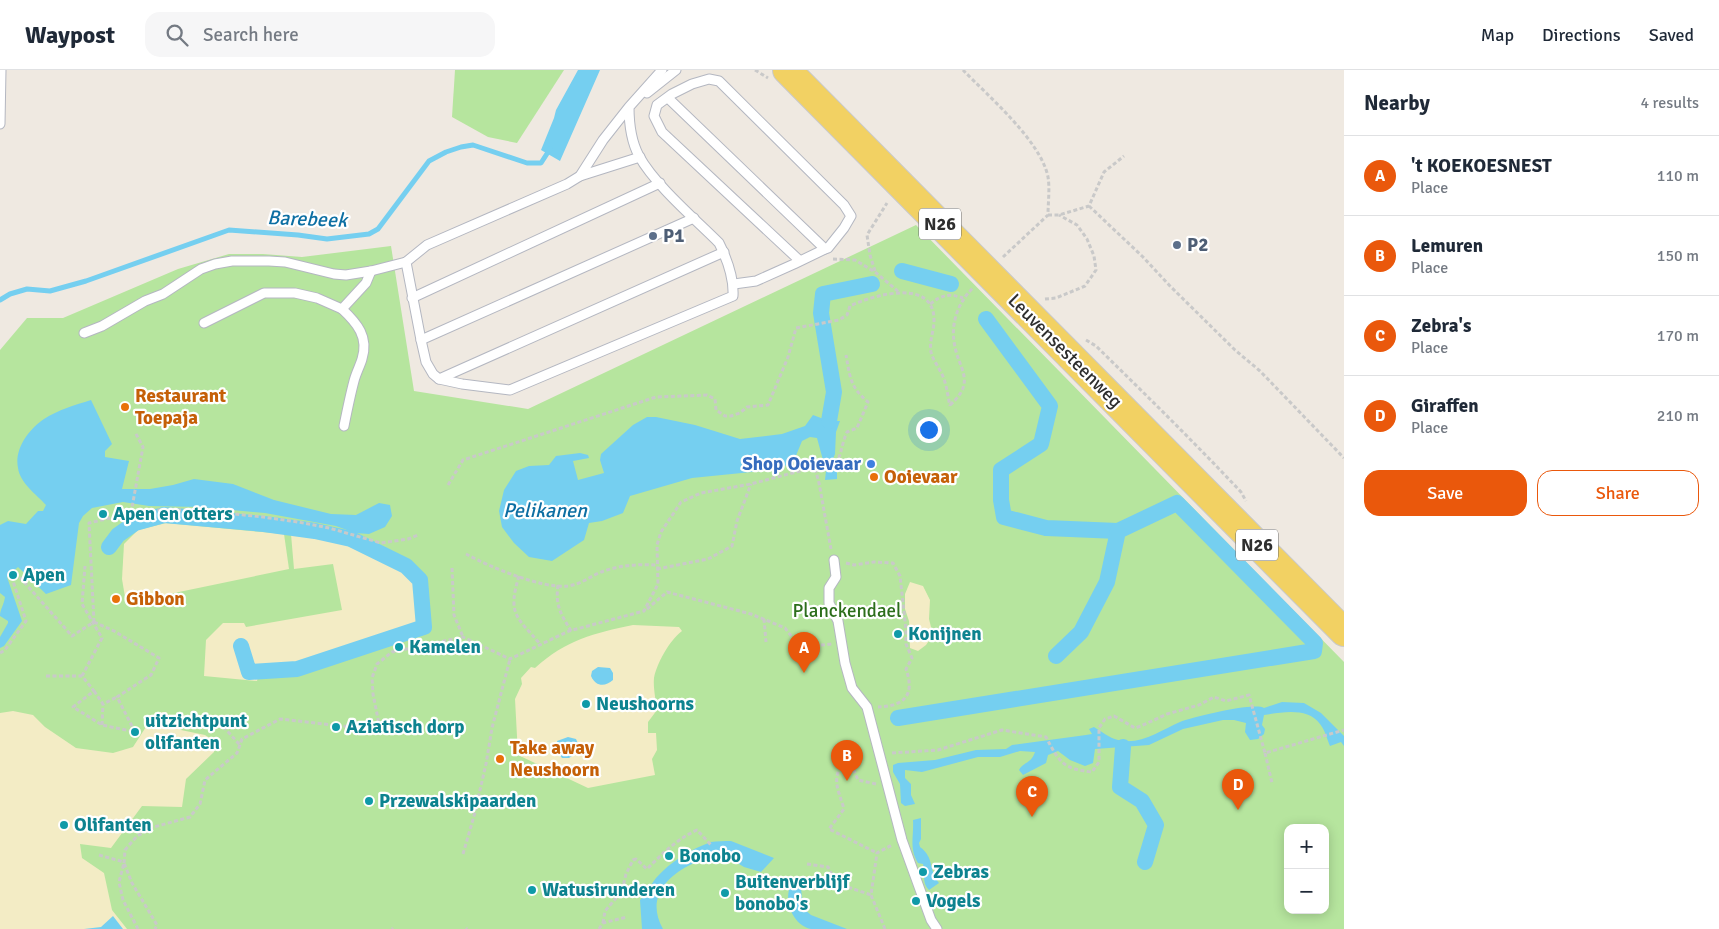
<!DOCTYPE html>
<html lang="en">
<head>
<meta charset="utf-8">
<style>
  body { margin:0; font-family:Signika,sans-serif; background:#f6f6f7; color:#1f2937 }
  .controls { position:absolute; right:15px; bottom:15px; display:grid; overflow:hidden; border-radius:10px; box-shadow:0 2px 12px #0003 }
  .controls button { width:45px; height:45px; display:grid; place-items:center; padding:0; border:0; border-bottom:1px solid #e0e1e3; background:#fff; color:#1f2937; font:25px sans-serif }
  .you { position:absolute; left:928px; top:359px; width:18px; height:18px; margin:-12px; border:4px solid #fff; border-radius:50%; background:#1a73e8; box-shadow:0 0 0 8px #1a73e833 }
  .badge { display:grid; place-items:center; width:32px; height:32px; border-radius:50%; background:#ea580c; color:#fff; font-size:16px; font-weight:700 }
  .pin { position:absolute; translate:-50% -41px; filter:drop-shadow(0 1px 2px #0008) }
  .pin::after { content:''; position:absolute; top:26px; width:18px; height:15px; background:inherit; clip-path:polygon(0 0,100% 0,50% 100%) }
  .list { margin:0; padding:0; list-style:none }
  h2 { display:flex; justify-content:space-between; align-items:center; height:65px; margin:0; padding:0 20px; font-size:21px }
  h2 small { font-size:16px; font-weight:400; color:#747a83 }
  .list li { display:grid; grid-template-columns:32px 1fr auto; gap:15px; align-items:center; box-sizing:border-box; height:80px; padding:0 20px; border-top:1px solid #e0e1e3 }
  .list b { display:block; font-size:19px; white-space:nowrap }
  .list p { margin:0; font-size:16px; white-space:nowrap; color:#747a83 }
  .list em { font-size:16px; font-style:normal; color:#747a83 }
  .actions { display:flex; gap:10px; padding:15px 20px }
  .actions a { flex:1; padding:11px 0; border:1px solid #ea580c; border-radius:15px; text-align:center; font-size:18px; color:#ea580c }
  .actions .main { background:#ea580c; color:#fff }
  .icon { flex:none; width:28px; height:28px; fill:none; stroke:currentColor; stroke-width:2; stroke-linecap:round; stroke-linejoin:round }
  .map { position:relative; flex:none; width:1344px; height:859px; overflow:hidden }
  header { display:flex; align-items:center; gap:30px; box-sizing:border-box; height:70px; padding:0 25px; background:#fff; border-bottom:1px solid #e0e1e3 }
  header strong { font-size:24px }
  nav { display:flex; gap:28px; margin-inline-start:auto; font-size:18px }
  .search { width:350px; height:45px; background:#f6f6f7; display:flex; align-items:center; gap:12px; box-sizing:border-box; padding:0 18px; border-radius:15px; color:#747a83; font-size:19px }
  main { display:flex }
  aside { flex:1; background:#fff }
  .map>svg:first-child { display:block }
  .green { fill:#b6e59e; fill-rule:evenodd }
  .sand { fill:#f3ecc5 }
  .water { fill:#75cff0 }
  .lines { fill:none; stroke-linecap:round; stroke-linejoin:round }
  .stream { stroke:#75cff0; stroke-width:5 }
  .canal { stroke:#75cff0; stroke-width:16 }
  .lane-casing { stroke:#b4b7c1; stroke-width:11 }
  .primary-casing { stroke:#c9c9c9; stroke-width:30 }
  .path { stroke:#c9c9c9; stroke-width:3; stroke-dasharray:4 2.5; stroke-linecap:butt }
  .lane { stroke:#fff; stroke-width:9 }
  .primary { stroke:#f2d163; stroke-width:28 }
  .path-bridge { stroke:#c9c9c9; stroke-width:3; stroke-dasharray:4 2.5; stroke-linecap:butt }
  .service-dot { fill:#5c6f8a; stroke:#fff; stroke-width:2 }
  .food-dot { fill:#e8710a; stroke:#fff; stroke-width:2 }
  .shop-dot { fill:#3f7fe0; stroke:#fff; stroke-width:2 }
  .culture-dot { fill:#0f9aa8; stroke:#fff; stroke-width:2 }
  .labels { text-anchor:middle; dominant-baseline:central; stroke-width:4.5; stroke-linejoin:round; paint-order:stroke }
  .shield { fill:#fff; stroke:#6d6d6d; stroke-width:1 }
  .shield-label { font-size:18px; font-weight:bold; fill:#2e2e2e }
  .service-label { font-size:19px; font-weight:bold; fill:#4e5e75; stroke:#fff; text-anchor:start }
  .street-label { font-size:19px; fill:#2e2e2e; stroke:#fff }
  .food-label { font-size:19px; font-weight:bold; fill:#c56008; stroke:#fff; text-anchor:start }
  .shop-label { font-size:19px; font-weight:bold; fill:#366cbe; stroke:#fff; text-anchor:end }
  .culture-label { font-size:19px; font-weight:bold; fill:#0d838f; stroke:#fff; text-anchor:start }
  .park-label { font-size:19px; fill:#2c6e1b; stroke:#fff }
  .water-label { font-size:20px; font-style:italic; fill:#0d6fa3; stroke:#fff }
</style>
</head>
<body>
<header>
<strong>Waypost</strong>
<div class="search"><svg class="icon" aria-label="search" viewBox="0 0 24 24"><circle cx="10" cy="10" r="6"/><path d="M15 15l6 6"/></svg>Search here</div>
<nav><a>Map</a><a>Directions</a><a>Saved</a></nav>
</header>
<main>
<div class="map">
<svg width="1344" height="859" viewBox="0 0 1344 859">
  <rect width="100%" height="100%" fill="#efe9e1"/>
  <g class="green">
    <polygon points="455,0 564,0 517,73 488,67 452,47"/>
    <path d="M916,155L1344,592V859H0V280L27,248H63L178,199L229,184H263L302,187L391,176L414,321L528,339ZM1288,758H1325V840H1288Z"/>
  </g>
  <g class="sand">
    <polygon points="166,453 284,464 289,499 126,533 122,509 124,474 138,460"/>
    <polygon points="291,464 345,474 403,500 414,512 418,554 350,578 287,598 260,599 257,611 204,606 206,570 223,553 244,553 246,557 342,540 333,494 294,499"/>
    <polygon points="910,512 923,516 930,530 929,549 933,565 926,575 918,581 910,578 909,551 905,539 905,524"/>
    <path d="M633,555L679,557L682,561C669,571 657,593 654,608C653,618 656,631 657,640L648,652V663H656L657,680L652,689L655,705L588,718L518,685L515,629L522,614L521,608L531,597L535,598C566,570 594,563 633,555Z"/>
    <polygon points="13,641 33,645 45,657 76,678 113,683 133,677 155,643 166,642 181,660 205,665 216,672 214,682 186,709 182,737 142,736 111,778 80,774 82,788 104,803 112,840 127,859 0,859 0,643"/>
  </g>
  <g class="water">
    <polygon points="578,0 600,0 560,91 541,80 554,48 556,40"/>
    <path d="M91,330L112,374L105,381V387L129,391L122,419H150L173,415L194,409L233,414L274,430L331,444L356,445L379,433L390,435L392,446L385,457L369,464L355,463L336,456L265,443L199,437L149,436L123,432L92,438L83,446L79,453L71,515L46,524L18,497L7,507L22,551L4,576L0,578V567L8,553V551L0,546C0,539 4,535 5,527L0,523V455L8,451L26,454L38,441H43L46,435C36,424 20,413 18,398C14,379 29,359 44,349C58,340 75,335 91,330Z"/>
    <polygon points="813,345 829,351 840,351 836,362 835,384 833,389 837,402 837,409 825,410 826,401 817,368 810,367 802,371 795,388 781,399 692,408 630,426 623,443 602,451 589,453 584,470 552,491 529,487 514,473 502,457 499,441 504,420 516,401 529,396 549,395 556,386 580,383 588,385 589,388 573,391 578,410 604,403 600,390 601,384 633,355 647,347 656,347 695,355 740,369 782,364 805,356"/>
    <path d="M598,597L610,598L613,603V610C605,617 596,617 591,606L592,601Z"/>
    <path d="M1282,632L1304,633L1321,643L1344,666V676L1341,672L1330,676C1327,669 1325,660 1320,654C1308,637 1282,642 1264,645L1262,655L1265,659L1264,664L1258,669L1250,670L1245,662L1246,653L1234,650H1223L1183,659L1149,675L1095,679L1093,693L1085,696L1070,690L1058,681L1048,685L1046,693L1023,705L1019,700C1023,692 1031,694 1035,682L1020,681L1000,687H978L922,702L905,700V708L911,714V725L915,734L905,736L901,733L900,714L893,702V695L898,693L935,690L976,680L1006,679L1012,675L1086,665L1092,664L1089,659L1094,657C1101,661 1109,668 1118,670C1140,676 1161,660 1180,652C1193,647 1254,632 1264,638Z"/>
    <polygon points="568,667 576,669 579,676 578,682 569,688 562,688 556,679 557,671"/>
    <path d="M921,748V769L919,773L920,777C935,788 928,800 939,813L929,820C921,812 926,804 923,794L918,793C909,778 914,767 913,750Z"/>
    <path d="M731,771L774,788L761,802L744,797L734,791L733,785L726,782L721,787C708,784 700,790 688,796C663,809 647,831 663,859H642L640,830C648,823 650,815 656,808C670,792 691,779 711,772C717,771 725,771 731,771Z"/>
    <path d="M796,810L801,818L803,838L811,845L847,859C836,859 822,859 811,859C795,856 785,835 789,820C790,817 794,813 796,810Z"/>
    <polygon points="113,846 123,859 84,859 101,857"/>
  </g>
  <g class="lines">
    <polyline class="stream" points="0,230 10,224 27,219 50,221 86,211 229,160 298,165 327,169 369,164 378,159 429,91 446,82 461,77 473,75 527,93 541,93 550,79"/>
    <g class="canal">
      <polyline points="902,201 951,214"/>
      <polyline points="986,249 1050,336 1041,374 1001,400 1001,430 1004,447 1046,458 1118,461"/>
      <polyline points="829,351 834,322 821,243 823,224 872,214"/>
      <polyline points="109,477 118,465 135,453 164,445 264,454 315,461 351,469 406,496 420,510 424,557 297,599 249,602 241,576"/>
      <polyline points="898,648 1314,581 1315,573 1177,433 1118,461 1107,512 1081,562 1056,586"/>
      <polyline points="1123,677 1120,717 1142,731 1156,755 1145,792"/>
    </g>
    <g class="lane-casing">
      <g id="lane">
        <polyline points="647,23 676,0"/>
        <polyline points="668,28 825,179"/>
        <path d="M629,37C629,53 631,71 639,86C655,115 695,149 719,173C727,189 734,208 733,226L510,320L462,314L439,309L433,304L426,292L421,270L406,192L427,175L567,114L580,106L603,70L629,37L662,0"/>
        <polyline points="0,54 1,0"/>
        <polyline points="580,106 640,87"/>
        <polyline points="734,214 756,211 794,194 825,179 828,178 844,158 851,146 844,135 719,11 709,9 692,14 672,24 657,35 654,46 662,62 800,191"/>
        <polyline points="412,228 660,113"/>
        <path d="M342,239C357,253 369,267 362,289C360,296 356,303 354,311C350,326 347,341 344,356"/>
        <polyline points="204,253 264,223 295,223 317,228 342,239 366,213 371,201"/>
        <polyline points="84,263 102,256 145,231 163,224 201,199 215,194 232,191 269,191 285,192 334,204 346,205 371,201 406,192"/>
        <polyline points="421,270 694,148"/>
        <polyline points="439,309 724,182"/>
        <polyline points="834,490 836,507 829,518 829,533 838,551 845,593 852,618 867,637 902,770 931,850 937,859"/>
      </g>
    </g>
    <g class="primary-casing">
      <polyline id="primary" points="787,0 1344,562"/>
    </g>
    <g class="path">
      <polyline points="755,0 768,8"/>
      <path d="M963,0C988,26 1041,71 1048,107C1050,119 1048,133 1048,145L1003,187"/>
      <polyline points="1089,136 1143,187 1171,217 1235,280 1260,301 1344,388"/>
      <polyline points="1048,145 1059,145 1089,136 1104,102 1124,86"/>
      <polyline points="833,189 855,190 875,202 899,222"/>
      <polyline points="875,201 870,185 867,165 887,133"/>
      <polyline points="1045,229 1056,228 1085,216 1096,200 1094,186 1087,169 1077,155 1059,145"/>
      <path d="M930,234C942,225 948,223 963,228"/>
      <path d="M1086,270L1096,276C1145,324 1194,372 1241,422L1246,431"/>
      <path d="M950,335C978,310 957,299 954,271C951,252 959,231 973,218"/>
      <path d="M815,398C847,391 836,388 847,362L857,358L868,332C850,317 850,307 846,285"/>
      <path d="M448,415L463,390L656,327L707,325L715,329L716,340L725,346H731L740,343L747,337L768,335L788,287L796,258L839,250L847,245L850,236C873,225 935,207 934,251C934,261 929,271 931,282C933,291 941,300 944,309C947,318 948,327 950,336"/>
      <polyline points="131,443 143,377 135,362"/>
      <path d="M466,484C490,497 542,519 568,516C582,514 592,505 604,501C621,495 640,494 657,495"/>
      <path d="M846,493L854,495L874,492L893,493L900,506L906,560V574L912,588L906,599C915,625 905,636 878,637"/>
      <polyline points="452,498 454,545 463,567"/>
      <polyline points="657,499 708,489 732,476 737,451 751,414"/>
      <path d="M519,506C507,545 517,547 541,575"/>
      <path d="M558,515C555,536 561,544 571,561"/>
      <polyline points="647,539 667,522 751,544 785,558 800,577 832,574"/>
      <polyline points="764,549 766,572"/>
      <polyline points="94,552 89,453 131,443 155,440 197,440 263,447 298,452 329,458 381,473 408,469 418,465"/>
      <polyline points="0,583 5,580 26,551 12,508 17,504 72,566 94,552"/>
      <polyline points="46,606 82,606 94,621 73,637 102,655 135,662 117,627 151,605 159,588 114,561 94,552"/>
      <polyline points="94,621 103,634 117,627"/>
      <polyline points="219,652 240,675"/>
      <polyline points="102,655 103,634"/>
      <path d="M892,683L938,680L1002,660L1046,667C1059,692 1063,699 1092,702L1099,692V658L1105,649L1114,646L1135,658L1141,656L1167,644L1199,635L1214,627L1226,631L1249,625L1265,683L1344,660"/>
      <polyline points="1265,683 1272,713"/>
      <path d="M876,714L858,710L852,696L841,695C832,712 839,721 844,739L829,759L877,783"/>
      <polyline points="463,784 474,746 486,694 492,658 510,589"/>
      <polyline points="99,785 124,792"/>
      <polyline points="124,793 125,780 137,766 154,757 190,747 200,734 205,710 237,683 242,669 280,649 369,659 379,654 373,624 372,608 377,594 392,582 463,567 510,589 569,561 644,541 658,514 657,475 661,462 681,432 701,423 751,414 796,402 815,398 819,413 831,479"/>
      <polyline points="807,794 828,797 836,813 871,825"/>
      <path d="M603,853L605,841L622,821L626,804L633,790L636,789L647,799C662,784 677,769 697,760L712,776"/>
      <polyline points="466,858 467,859"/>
      <polyline points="138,859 123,830 119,812 124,793 132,813 157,855 155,859"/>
      <polyline points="392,859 393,858"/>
      <polyline points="599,859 603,853 627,847"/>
      <polyline points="885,859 871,825 877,783 892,775"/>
    </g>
    <use href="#lane" class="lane"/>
    <use href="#primary" class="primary"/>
    <polyline class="path-bridge" points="82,606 102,568 82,534 85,496"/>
  </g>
  <g class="service-dot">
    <circle cx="653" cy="166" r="5"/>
    <circle cx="1177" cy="175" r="5"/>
  </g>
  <g class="food-dot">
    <circle cx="125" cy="337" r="5"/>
    <circle cx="874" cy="407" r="5"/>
    <circle cx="116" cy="529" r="5"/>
    <circle cx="500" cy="689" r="5"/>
  </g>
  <circle class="shop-dot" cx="871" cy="394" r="5"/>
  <g class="culture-dot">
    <circle cx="103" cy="444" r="5"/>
    <circle cx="13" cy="505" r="5"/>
    <circle cx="898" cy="564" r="5"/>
    <circle cx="399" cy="577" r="5"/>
    <circle cx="586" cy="634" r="5"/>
    <circle cx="336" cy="657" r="5"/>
    <circle cx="135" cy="662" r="5"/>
    <circle cx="369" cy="731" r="5"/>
    <circle cx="64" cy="755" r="5"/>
    <circle cx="669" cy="786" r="5"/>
    <circle cx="923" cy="802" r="5"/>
    <circle cx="532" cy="820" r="5"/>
    <circle cx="725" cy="823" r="5"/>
    <circle cx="916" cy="831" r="5"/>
  </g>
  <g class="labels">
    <g class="shield">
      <rect x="919" y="138.5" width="42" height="31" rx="4"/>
      <rect x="1236" y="459.5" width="42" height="31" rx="4"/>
    </g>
    <g class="shield-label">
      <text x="940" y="154">N26</text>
      <text x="1257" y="475">N26</text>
    </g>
    <g class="service-label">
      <text x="663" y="166">P1</text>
      <text x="1187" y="175">P2</text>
    </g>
    <g class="street-label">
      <text transform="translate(1065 281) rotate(45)">Leuvensesteenweg</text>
    </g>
    <g class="food-label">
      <text x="135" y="326">Restaurant<tspan x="135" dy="22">Toepaja</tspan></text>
      <text x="884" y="407">Ooievaar</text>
      <text x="126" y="529">Gibbon</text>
      <text x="510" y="678">Take away<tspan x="510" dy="22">Neushoorn</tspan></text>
    </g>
    <g class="shop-label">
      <text x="861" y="394">Shop Ooievaar</text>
    </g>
    <g class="culture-label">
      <text x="113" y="444">Apen en otters</text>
      <text x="23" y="505">Apen</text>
      <text x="908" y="564">Konijnen</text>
      <text x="409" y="577">Kamelen</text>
      <text x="596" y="634">Neushoorns</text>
      <text x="145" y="651">uitzichtpunt<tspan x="145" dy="22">olifanten</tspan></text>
      <text x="346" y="657">Aziatisch dorp</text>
      <text x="379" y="731">Przewalskipaarden</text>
      <text x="74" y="755">Olifanten</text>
      <text x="679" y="786">Bonobo</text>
      <text x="933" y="802">Zebras</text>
      <text x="735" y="812">Buitenverblijf<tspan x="735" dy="22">bonobo's</tspan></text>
      <text x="542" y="820">Watusirunderen</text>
      <text x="926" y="831">Vogels</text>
    </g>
    <g class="park-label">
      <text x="847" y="541">Planckendael</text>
    </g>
    <g class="water-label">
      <text transform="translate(307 149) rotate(2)">Barebeek</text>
      <text x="545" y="440">Pelikanen</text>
    </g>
  </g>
</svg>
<div class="controls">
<button>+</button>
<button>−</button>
</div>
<div class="you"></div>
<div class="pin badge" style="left:804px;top:603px">A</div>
<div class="pin badge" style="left:847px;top:711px">B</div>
<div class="pin badge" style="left:1032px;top:747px">C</div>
<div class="pin badge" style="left:1238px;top:740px">D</div>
</div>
<aside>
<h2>Nearby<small>4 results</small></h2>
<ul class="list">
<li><span class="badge">A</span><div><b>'t KOEKOESNEST</b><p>Place</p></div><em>110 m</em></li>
<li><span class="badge">B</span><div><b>Lemuren</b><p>Place</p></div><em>150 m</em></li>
<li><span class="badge">C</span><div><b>Zebra's</b><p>Place</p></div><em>170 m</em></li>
<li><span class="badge">D</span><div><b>Giraffen</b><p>Place</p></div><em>210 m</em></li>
</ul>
<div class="actions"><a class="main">Save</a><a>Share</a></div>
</aside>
</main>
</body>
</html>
